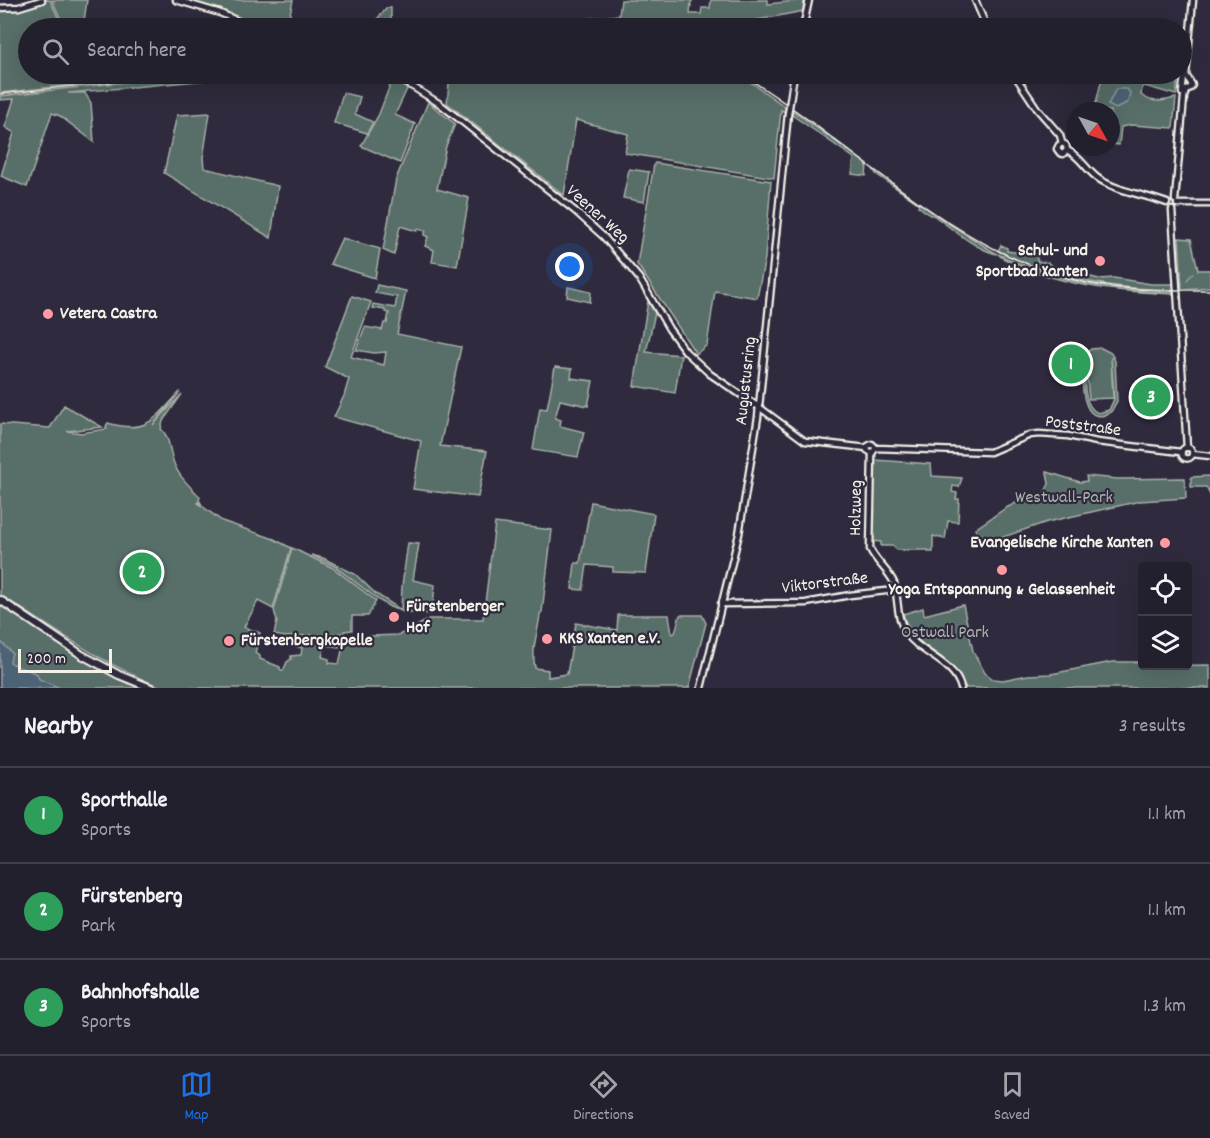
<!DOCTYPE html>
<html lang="en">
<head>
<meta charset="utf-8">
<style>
  body { margin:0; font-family:Dekko,sans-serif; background:#2f2d3a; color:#f1f3f6 }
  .controls { position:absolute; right:18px; bottom:18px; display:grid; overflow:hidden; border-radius:6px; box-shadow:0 6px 24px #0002 }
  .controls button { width:54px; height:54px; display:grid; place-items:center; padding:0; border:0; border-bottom:2px solid #403e4a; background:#23202e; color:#f1f3f6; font:30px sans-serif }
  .compass { position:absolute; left:1066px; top:102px; width:54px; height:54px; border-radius:50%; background:#23202e; box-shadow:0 6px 24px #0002; rotate:130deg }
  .scale { position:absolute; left:18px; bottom:15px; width:94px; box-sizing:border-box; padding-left:6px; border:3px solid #f4f1e8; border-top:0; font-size:16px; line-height:21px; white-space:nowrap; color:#f4f1e8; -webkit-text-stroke:4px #2f2a3d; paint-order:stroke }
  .you { position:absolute; left:570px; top:267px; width:21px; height:21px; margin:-15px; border:4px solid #fff; border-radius:50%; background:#1a73e8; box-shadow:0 0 0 9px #1a73e833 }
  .badge { display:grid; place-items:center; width:39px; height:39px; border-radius:50%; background:#1a73e8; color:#fff; font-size:20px; font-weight:700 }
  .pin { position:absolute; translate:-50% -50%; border:3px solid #fff; box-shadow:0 2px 6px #0006 }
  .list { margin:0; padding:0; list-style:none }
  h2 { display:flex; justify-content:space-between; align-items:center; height:78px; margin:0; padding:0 24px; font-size:26px }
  h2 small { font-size:20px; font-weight:400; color:#a3a3aa }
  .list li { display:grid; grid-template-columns:39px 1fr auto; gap:18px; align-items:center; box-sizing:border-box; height:96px; padding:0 24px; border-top:2px solid #403e4a }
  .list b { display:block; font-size:22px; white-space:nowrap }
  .list p { margin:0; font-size:20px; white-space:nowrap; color:#a3a3aa }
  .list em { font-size:20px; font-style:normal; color:#a3a3aa }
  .icon { flex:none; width:33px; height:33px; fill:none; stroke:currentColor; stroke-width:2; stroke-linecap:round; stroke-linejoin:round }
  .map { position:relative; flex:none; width:1210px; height:688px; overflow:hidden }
  .search { position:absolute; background:#23202e; box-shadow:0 6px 24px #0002; left:18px; right:18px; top:18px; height:66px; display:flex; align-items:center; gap:15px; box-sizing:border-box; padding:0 21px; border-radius:33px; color:#a3a3aa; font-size:22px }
  .sheet { height:366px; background:#23202e }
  nav { display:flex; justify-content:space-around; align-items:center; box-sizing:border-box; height:84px; border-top:2px solid #403e4a; background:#23202e; font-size:16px; color:#a3a3aa }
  nav a { display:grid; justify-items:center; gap:3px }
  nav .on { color:#1a73e8 }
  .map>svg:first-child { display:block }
  .green { fill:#586e68; stroke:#a6b0a8; stroke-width:1.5; fill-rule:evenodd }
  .water { fill:#4b6474; stroke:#8f9ca2; stroke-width:1.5 }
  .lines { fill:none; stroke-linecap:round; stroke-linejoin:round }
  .stream { stroke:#8f9ca2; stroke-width:1.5 }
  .tertiary-casing { stroke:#f4f1e8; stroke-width:9 }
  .secondary-casing { stroke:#f4f1e8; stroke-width:9 }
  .primary-casing { stroke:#f4f1e8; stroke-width:10 }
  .tertiary { stroke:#2f2a3d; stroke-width:4.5 }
  .secondary { stroke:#2f2a3d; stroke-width:4.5 }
  .primary { stroke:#2f2a3d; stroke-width:6 }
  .rail { stroke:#f4f1e8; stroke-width:1.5 }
  .secondary-bridge-casing { stroke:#f4f1e8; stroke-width:9; stroke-linecap:butt }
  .secondary-bridge { stroke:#2f2a3d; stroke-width:4.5 }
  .poi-dot { fill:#ff9aa2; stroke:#2f2a3d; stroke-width:2 }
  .labels { text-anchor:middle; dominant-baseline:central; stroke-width:4.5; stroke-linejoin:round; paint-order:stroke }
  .street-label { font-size:18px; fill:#f4f1e8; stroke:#2f2a3d }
  .poi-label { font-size:18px; font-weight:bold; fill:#f4f1e8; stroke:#2f2a3d; text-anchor:start }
  .park-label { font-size:18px; fill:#aeb6ae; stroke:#2f2a3d }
</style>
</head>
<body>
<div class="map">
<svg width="1210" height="688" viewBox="0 0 1210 688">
  <rect width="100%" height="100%" fill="#2f2a3d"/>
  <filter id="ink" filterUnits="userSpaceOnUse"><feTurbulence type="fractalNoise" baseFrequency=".0167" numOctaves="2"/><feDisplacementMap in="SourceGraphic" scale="12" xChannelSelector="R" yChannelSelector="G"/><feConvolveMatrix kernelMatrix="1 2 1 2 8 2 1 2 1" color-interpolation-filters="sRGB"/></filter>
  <g filter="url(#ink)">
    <g class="green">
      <polygon points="46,0 50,0 63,28 28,28 28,74 51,74 53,82 86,79 89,74 169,74 0,93 0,11 23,9"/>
      <polygon points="52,0 87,0 83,28 65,28"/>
      <polygon points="183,0 293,0 287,28 258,28 219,11"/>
      <polygon points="621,0 693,0 691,2 690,14 701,14 702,8 710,8 711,0 768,0 768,4 804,0 803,11 717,28 505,28 619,15"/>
      <polygon points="387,8 391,8 391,28 369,28"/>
      <polygon points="197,74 273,74 68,93 85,93 91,103 94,142 60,116 52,113 27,187 1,176 14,133 5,127 14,99 0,100 0,96"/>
      <polygon points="450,74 739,74 787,108 787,113 781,110 774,178 625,153 628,134 576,120 564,195 447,103"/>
      <path d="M1103,74H1133L1178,80L1176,95L1145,86L1142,88L1141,95C1153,104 1162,101 1176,98L1173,128L1132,125L1121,127L1119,145L1111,144V111H1094Z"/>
      <polygon points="392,80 408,87 395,115 415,124 400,163 361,146 379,114"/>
      <polygon points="343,93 360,97 355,114 373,122 367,133 334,123"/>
      <polygon points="428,102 455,124 446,146 437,189 469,198 457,266 432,262 434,250 425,246 428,237 424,235 426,231 418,229 417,231 400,226 394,255 383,250 396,179"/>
      <polygon points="793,111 867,164 866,176 852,174 854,158 792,115"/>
      <polygon points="210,113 203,158 204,168 278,186 271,238 164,173 177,115"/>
      <polygon points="655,163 771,181 765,258 757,298 715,291 707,345 696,354 637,264 654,164"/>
      <polygon points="629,169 649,172 644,202 623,198"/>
      <path d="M873,169L944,221L997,254C976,250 950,227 933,215H930L918,206L919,204L876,174Z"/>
      <polygon points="342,238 380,249 375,278 330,264"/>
      <polygon points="1179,238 1191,239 1198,270 1210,270 1210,287 1182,289"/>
      <path d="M1001,245L1007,248V251L1035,255L1037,253V261L1048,263L1055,268L1099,279L1114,278L1151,284H1174L1175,290C1114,290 1053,278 998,251Z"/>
      <path d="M998,254C1053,281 1114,292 1175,292V294C1121,292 1078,288 1027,269C1018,265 1004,261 998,254Z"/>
      <polygon points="377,285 406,291 397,334 461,347 440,446 487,451 478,497 413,489 421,441 334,417 344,396 349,379 325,367 352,296 371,302 351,357 384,365 386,352 374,353 356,350 365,327 382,330 384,323 387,323 389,313 385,312 385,310 372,308 373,304 395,308 397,297 375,293"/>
      <polygon points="568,287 591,292 590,302 567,297"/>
      <polygon points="648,301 655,313 646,352 681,355 675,393 634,386"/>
      <path d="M1101,348L1111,353L1115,361L1117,401L1111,412C1078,431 1082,373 1082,356L1091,349ZM1111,357L1114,399L1109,410L1098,413C1081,406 1085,376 1085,360L1089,399L1113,398Z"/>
      <polygon points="555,367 572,369 571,378 593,381 588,406 560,400 555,418 561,420 560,426 584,432 578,457 533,450 540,408 547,409"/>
      <path d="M180,392L153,425L182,394L163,421L161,429C171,437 169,457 177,470C182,480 192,488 200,497L199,500L202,505L199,502L198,503L222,521L274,539L291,548L273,609L258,601L244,627L260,633L255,653L260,656V659L280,667V669L283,671L287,662L291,659V656L301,655L302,648L294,646V641L341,637L339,647L325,645L322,657L329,659V663L339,664L345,637L399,635L430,619H483L495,523L552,530L542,612L540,614C538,635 531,646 535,668L548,670V677L567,674L576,623L617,630L618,615H669L672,634L675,633L680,615H702L706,623L689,688H163C104,665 53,628 0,595V424L50,428L64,405L102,427L67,431L81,433L107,429L106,426L108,423C148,435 155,418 180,392Z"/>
      <polygon points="875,460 931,464 932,476 962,478 959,487 953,486 952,492 957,493 956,499 959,499 958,522 948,521 945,539 933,536 933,552 928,552 928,550 897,550 893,546 881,546 881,542 873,541"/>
      <polygon points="1047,472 1080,482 1087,481 1086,476 1118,479 1185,478 1186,498 1140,501 1047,522 983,544 975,529 1006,508 1030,496 1044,494 1049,484"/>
      <polygon points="1210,476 1210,495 1206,487 1191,487 1191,477"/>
      <polygon points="591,502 654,514 646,573 613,572 613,567 587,565 583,590 572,589 575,563 580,563"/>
      <polygon points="408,543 419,544 413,580 435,585 432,614 404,612 390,607 380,601 334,566 311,555 323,558 355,574 376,594 401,610 402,586"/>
      <polygon points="292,548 333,568 376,601 368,616 352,616 352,630 344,631 344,633 285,637 274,635 277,621 274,610"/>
      <polygon points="0,603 78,655 146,688 0,688"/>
      <path d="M963,605L973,651L985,673L993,679L1003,680L1028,675L1051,674L1112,662H1142V666L1210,665V688H966C950,651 913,652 903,614L923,608L924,615Z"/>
    </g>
    <g class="water">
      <polygon points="1116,89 1127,89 1130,93 1128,102 1116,109 1108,105"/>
      <path d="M0,641L12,653L10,662C18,668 28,669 37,674L39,679L60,688H0Z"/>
    </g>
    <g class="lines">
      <g class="stream">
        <polyline points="1201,270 1210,270"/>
        <polyline points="1187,280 1193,273"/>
      </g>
      <g class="tertiary-casing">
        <g id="tertiary">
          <polyline points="975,0 987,28"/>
          <polyline points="0,8 19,7 42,0"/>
          <polyline points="1014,74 1038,110 1060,135 1062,143 1066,145 1067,150 1063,154 1060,153 1057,149 1059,145 1062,143"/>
          <polyline points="1182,93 1184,76"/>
          <path d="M1067,150C1081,157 1086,170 1099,179C1117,191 1146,195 1167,203"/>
          <polyline points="1175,200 1184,97 1186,90 1190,88 1192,85 1186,75 1193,0"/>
          <polyline points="1177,204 1210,204"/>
          <polyline points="1172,210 1187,448"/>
          <polyline points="759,407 805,441 867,448"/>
          <circle cx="1187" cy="453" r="5.5"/>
          <polyline points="876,448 872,453 867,450 868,446 872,444 876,448 990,452 1030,435 1039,434 1068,436 1097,442 1181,452"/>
          <path d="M872,453L870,549C876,562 889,571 894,583C899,600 896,618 906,633C921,655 954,661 961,688"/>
          <polyline points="1192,454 1210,456"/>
          <polyline points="721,604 806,603 850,595 895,590"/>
        </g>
      </g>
      <g class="secondary-casing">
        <g id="secondary">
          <polyline points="176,0 220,13 254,28"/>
          <polyline points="803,28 809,0"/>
          <polyline points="388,74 413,87 440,104 575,211 604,237 639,278 669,329 686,352 710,374 759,407"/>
          <polyline points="790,101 794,74"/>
          <polyline points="701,688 739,534 758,417 788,114"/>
        </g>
      </g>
      <g class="primary-casing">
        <polyline id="primary" points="0,600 82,655 119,675 151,688"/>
      </g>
      <use href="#tertiary" class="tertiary"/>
      <use href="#secondary" class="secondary"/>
      <use href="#primary" class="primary"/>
      <g class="rail">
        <path d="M741,74C856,144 951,253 1087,283C1128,291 1169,290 1210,290"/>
        <polyline points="0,94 184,74"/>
      </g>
      <g class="secondary-bridge-casing">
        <polyline id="secondary-bridge" points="788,114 790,101"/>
      </g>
      <use href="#secondary-bridge" class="secondary-bridge"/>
    </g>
  </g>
  <g class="poi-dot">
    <circle cx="1100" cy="261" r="6"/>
    <circle cx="48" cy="314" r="6"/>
    <circle cx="1165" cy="543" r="6"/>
    <circle cx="1002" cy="570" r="6"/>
    <circle cx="394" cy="617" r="6"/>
    <circle cx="547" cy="639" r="6"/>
    <circle cx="229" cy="641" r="6"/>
  </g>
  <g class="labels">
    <g class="street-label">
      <text transform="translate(597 215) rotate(42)">Veener Weg</text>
      <text transform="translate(747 381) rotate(-84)">Augustusring</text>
      <text transform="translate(1083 427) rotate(7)">Poststraße</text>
      <text transform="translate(857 508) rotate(-89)">Holzweg</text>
      <text transform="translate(825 584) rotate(-7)">Viktorstraße</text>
    </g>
    <g class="poi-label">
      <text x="1088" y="251" text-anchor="end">Schul- und<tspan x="1088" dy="21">Sportbad Xanten</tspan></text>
      <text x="60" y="314">Vetera Castra</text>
      <text x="1153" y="543" text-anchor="end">Evangelische Kirche Xanten</text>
      <text x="1002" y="590" text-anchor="middle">Yoga Entspannung &amp; Gelassenheit</text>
      <text x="406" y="607">Fürstenberger<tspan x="406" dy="21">Hof</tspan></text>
      <text x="559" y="639">KKS Xanten e.V.</text>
      <text x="241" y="641">Fürstenbergkapelle</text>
    </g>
    <g class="park-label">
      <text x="1064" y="498">Westwall-Park</text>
      <text x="945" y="633">Ostwall Park</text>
    </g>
  </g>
</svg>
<div class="controls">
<button><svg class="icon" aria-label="locate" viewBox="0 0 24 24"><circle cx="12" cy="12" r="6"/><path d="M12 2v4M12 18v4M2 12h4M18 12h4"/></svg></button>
<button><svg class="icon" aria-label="layers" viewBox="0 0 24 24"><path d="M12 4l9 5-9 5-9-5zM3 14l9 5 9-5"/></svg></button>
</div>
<svg class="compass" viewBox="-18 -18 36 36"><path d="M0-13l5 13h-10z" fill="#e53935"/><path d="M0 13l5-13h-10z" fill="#a3a3aa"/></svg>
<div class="scale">200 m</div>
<div class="you"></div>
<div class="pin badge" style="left:1071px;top:364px;background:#2e9e5b">1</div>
<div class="pin badge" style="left:142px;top:572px;background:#2e9e5b">2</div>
<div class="pin badge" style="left:1151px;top:397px;background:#2e9e5b">3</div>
<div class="search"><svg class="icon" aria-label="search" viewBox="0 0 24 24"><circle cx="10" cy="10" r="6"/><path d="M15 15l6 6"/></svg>Search here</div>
</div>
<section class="sheet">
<h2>Nearby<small>3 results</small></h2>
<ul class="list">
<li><span class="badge" style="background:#2e9e5b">1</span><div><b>Sporthalle</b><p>Sports</p></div><em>1.1 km</em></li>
<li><span class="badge" style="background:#2e9e5b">2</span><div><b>Fürstenberg</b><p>Park</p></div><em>1.1 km</em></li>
<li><span class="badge" style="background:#2e9e5b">3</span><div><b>Bahnhofshalle</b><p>Sports</p></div><em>1.3 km</em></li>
</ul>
</section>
<nav>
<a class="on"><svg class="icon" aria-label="map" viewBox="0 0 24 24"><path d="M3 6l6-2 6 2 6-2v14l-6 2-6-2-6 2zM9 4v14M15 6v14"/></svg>Map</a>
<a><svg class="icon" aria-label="directions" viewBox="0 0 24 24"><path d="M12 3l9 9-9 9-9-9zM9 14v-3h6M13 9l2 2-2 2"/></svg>Directions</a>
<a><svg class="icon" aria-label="saved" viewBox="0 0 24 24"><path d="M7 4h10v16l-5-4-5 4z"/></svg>Saved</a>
</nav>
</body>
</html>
